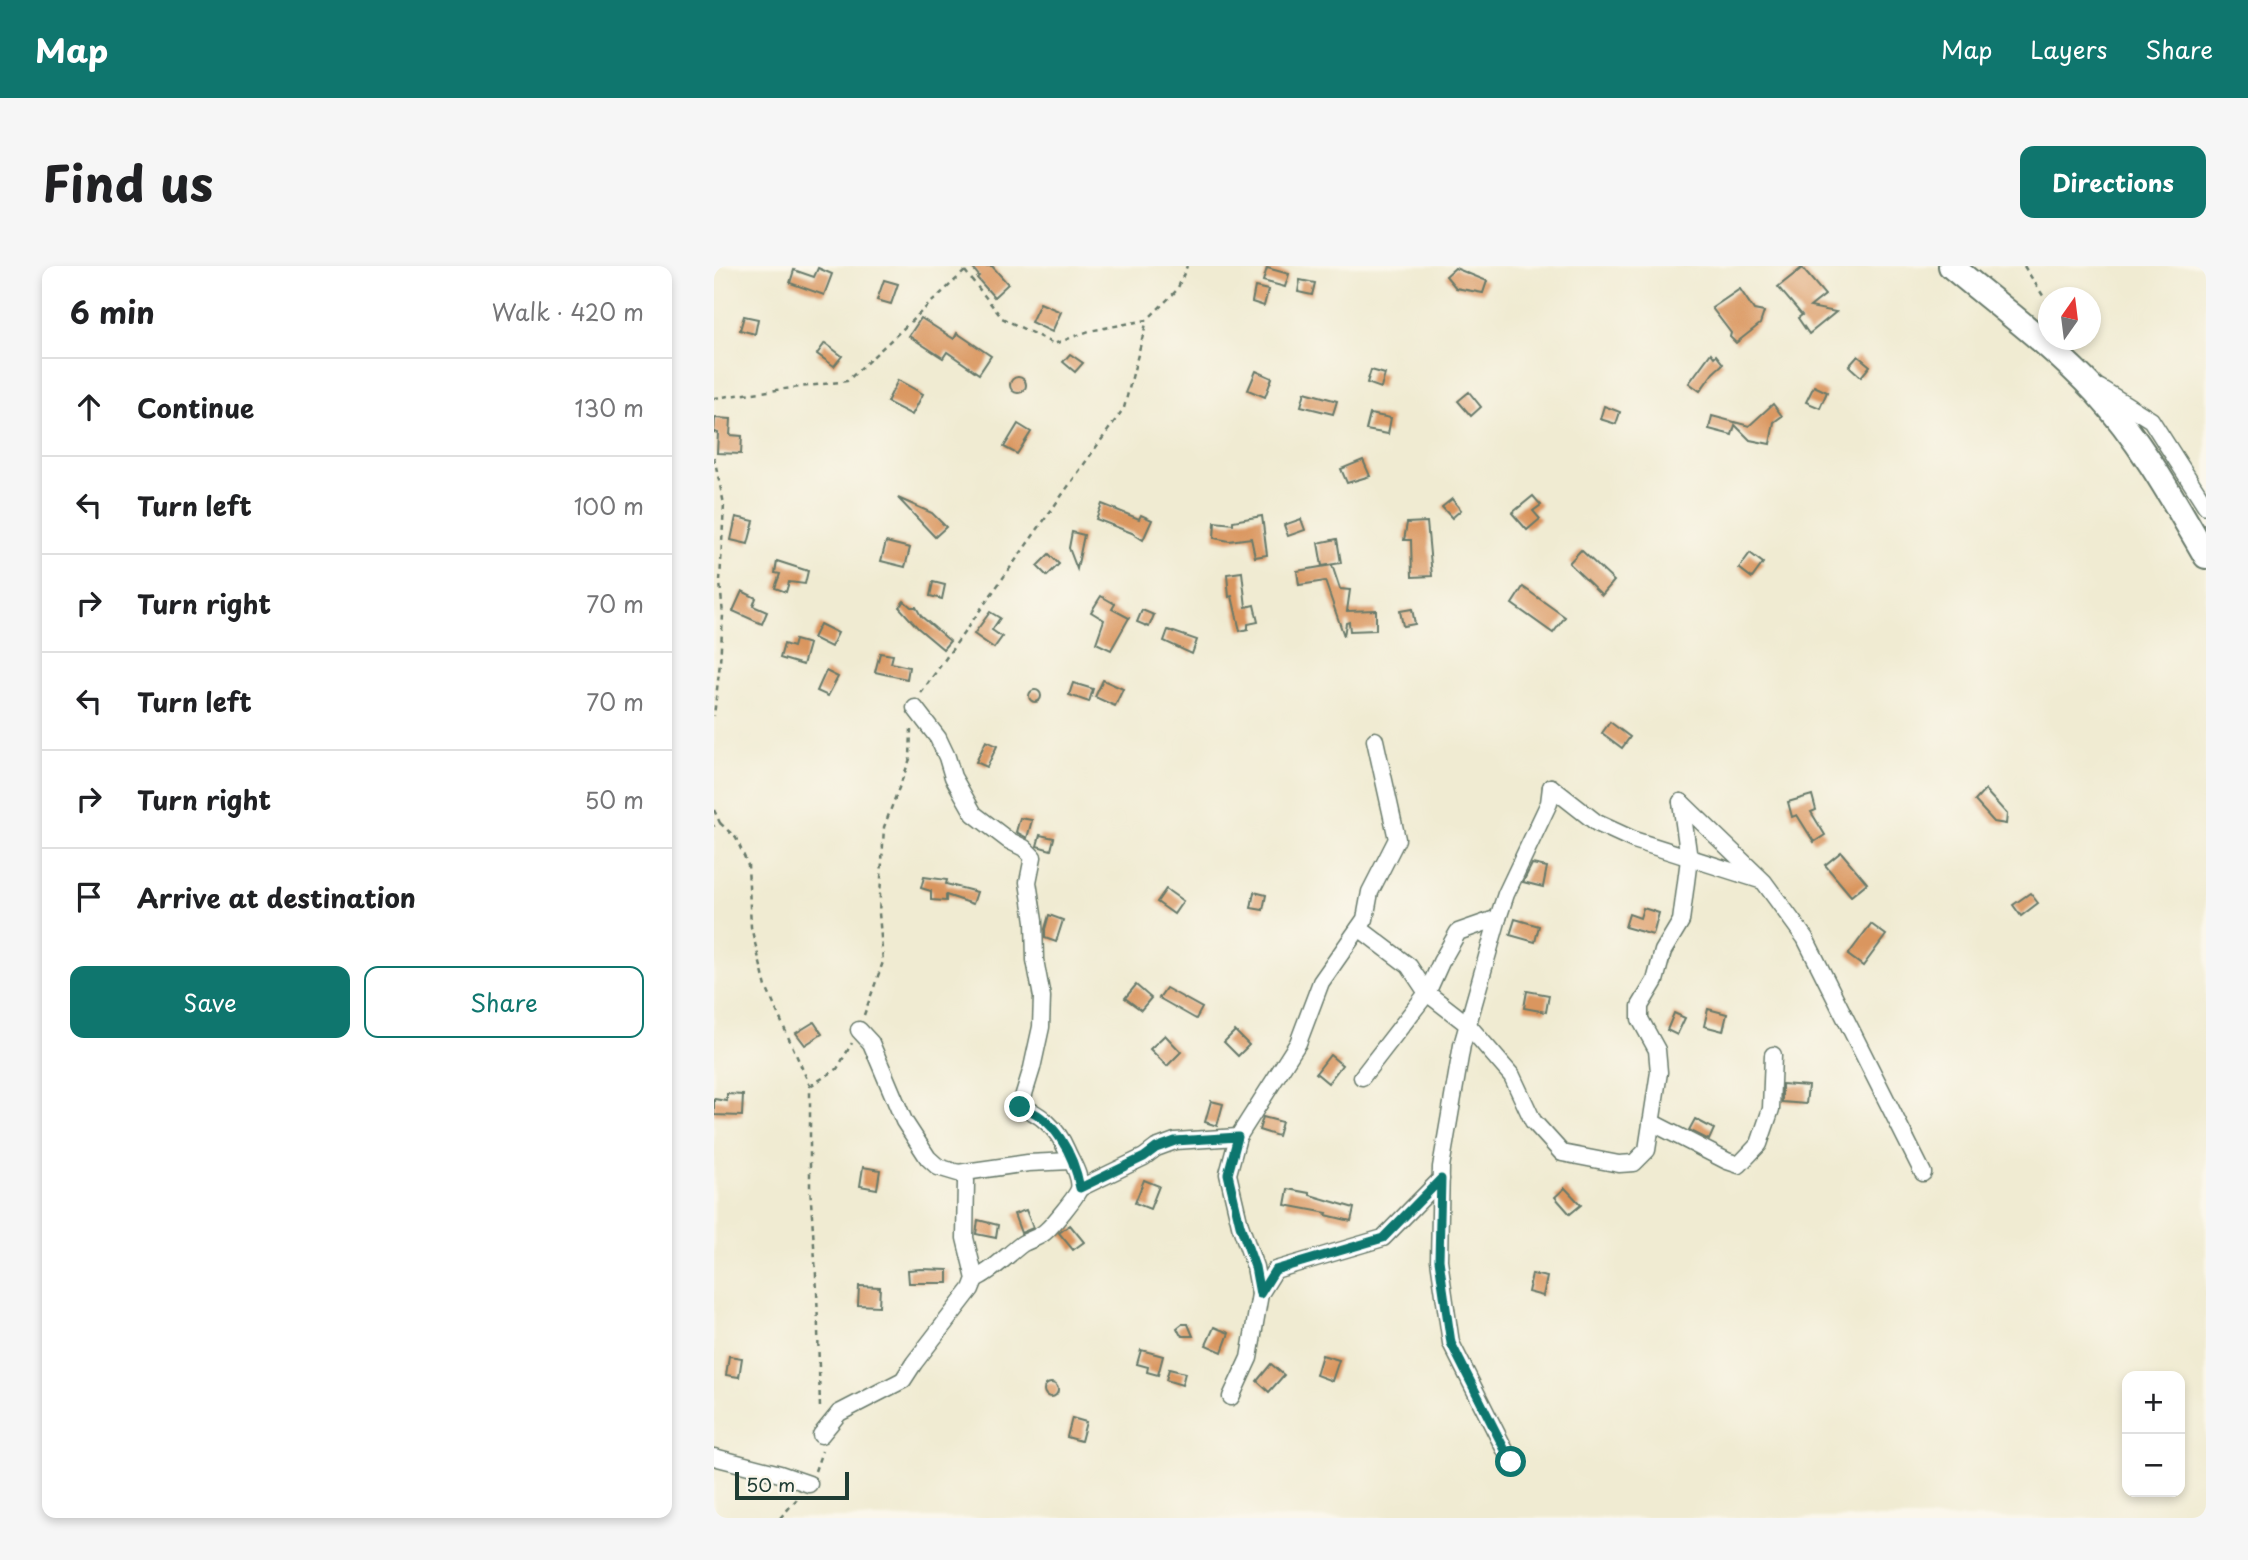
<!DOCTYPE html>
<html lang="en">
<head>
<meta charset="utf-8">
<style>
  body { margin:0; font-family:"Playpen Sans",sans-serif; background:#f6f6f6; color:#202124 }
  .controls { position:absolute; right:21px; bottom:21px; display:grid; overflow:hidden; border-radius:14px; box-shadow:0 4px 10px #0003 }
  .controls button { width:63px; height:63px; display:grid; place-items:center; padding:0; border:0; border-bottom:2px solid #e0e0e0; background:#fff; color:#202124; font:35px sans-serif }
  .compass { position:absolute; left:1324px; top:21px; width:63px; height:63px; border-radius:50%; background:#fff; box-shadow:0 4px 10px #0003; rotate:14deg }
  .scale { position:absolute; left:21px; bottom:18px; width:114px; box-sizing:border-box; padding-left:7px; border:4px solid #1f3d34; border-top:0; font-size:19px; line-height:24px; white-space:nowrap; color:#1f3d34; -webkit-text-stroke:5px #fbf7ec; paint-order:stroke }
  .stop { position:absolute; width:21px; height:21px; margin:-16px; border:5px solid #0f766e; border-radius:50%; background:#fff }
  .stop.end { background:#0f766e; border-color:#fff; box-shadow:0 2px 7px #0008 }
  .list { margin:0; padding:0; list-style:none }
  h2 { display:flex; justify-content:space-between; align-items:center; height:91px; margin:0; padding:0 28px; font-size:30px }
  h2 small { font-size:23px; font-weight:400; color:#757577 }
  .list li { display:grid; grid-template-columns:46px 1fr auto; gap:21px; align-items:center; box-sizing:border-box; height:98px; padding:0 28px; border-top:2px solid #e0e0e0 }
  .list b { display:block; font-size:26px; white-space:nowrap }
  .list em { font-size:23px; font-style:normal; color:#757577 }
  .actions { display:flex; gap:14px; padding:21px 28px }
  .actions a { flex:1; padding:16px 0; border:2px solid #0f766e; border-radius:14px; text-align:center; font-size:24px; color:#0f766e }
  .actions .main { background:#0f766e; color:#fff }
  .icon { flex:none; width:38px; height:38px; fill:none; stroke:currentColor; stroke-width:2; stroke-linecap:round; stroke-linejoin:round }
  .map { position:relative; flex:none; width:1492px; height:1252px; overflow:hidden; border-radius:14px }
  header { display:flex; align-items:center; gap:42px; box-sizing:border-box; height:98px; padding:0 35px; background:#0f766e; color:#fff }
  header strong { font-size:33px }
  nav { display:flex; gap:38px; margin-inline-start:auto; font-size:24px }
  .intro { display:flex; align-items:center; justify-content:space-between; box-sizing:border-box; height:168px; padding:0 42px }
  h1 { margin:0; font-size:49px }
  .button { padding:18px 32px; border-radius:14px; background:#0f766e; color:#fff; font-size:24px; font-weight:700 }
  main { display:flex; gap:42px; padding:0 42px }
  aside { flex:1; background:#fff; border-radius:14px; box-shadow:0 4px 10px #0003 }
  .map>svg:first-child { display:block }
  .building { fill:#da965f }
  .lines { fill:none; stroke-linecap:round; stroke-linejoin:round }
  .minor-casing { stroke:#687a6b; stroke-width:19 }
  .primary-casing { stroke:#687a6b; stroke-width:28 }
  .path { stroke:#687a6b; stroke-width:2.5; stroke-dasharray:5 5; stroke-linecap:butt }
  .minor { stroke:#fff; stroke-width:16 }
  .primary { stroke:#fff; stroke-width:24 }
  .route { stroke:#0f766e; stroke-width:9 }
</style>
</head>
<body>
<header>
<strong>Map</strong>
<nav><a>Map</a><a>Layers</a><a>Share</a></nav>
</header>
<div class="intro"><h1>Find us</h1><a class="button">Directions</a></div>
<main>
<aside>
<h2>6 min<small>Walk · 420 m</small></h2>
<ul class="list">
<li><svg class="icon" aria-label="ahead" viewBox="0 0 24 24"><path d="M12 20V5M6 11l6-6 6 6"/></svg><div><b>Continue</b></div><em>130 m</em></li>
<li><svg class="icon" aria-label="left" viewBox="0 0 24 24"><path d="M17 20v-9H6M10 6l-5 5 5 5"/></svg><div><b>Turn left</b></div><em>100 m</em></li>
<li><svg class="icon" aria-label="right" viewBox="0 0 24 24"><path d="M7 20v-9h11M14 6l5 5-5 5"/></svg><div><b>Turn right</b></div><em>70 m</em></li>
<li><svg class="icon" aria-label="left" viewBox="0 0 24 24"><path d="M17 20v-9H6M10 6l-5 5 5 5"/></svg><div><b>Turn left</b></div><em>70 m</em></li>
<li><svg class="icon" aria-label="right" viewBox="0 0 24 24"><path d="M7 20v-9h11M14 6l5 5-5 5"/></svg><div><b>Turn right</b></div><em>50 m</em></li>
<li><svg class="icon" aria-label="arrive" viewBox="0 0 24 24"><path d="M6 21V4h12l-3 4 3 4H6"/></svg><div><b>Arrive at destination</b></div></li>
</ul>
<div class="actions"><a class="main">Save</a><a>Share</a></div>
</aside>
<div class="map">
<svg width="1492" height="1252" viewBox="0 0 1492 1252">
  <rect width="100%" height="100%" fill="#fbf7ec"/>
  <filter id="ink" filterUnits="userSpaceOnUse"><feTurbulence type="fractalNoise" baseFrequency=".0143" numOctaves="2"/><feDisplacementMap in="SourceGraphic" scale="14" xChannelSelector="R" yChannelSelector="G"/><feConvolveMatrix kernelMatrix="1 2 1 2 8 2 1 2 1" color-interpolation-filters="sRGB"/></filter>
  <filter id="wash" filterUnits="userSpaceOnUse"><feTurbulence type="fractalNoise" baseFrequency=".00686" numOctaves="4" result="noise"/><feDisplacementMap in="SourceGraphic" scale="28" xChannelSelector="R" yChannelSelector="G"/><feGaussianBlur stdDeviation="1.57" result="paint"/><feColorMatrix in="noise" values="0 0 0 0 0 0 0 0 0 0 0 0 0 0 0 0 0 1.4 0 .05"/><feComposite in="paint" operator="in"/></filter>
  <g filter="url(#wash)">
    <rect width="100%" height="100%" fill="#f0ebd2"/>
    <g id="blocks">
      <g class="building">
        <polygon points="257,0 278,0 294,18 280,31 263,12 265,10"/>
        <polygon points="104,2 118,8 110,29 76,17 80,4 100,11"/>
        <polygon points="553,2 575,8 571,21 549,15"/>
        <polygon points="741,2 773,15 769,27 742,22 732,10"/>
        <polygon points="1088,2 1111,29 1096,41 1122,46 1095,68 1084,52 1088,49 1064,21"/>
        <polygon points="170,14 184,18 177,38 163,34"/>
        <polygon points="586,14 601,17 598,29 584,26"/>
        <polygon points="541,21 554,24 550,40 538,36"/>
        <polygon points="1026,23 1040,44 1050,46 1046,58 1022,77 1016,71 1017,67 998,42"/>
        <polygon points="326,37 347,46 338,66 317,56"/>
        <polygon points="30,50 44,53 41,68 26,64"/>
        <polygon points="207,52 240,73 243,67 277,90 265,108 233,86 229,92 195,70"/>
        <polygon points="111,77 128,90 120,100 103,88"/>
        <polygon points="997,87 1000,91 1002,89 1009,98 999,107 986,125 975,117"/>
        <polygon points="356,88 369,97 361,106 349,96"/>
        <polygon points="1144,90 1156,100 1147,111 1135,100"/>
        <polygon points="657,104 671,108 667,122 653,117"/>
        <polygon points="542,105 558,112 551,131 534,124"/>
        <circle cx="304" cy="119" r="8"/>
        <polygon points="184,114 209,128 198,149 173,136"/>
        <polygon points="1100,120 1113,126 1106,142 1092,136"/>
        <polygon points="591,126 623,135 619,148 587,140"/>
        <polygon points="755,126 767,141 757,150 744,135"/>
        <polygon points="1059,138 1068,150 1060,156 1056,178 1036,174 1021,159 1018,169 995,163 998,150 1035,160"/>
        <polygon points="890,140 906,146 902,158 886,153"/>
        <polygon points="656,148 677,152 674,168 652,164"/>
        <polygon points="1,152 17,153 16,169 28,170 27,188 3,187 4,167 0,166"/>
        <polygon points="304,158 317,166 303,188 290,181"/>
        <polygon points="649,194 656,210 633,217 627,203"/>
        <polygon points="819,230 827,239 819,245 826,253 813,264 798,247"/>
        <polygon points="184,232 218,247 232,261 221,271"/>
        <polygon points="738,233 747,244 738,252 728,241"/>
        <polygon points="388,238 425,253 427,249 438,254 429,274 418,267 382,253"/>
        <polygon points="548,250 553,289 541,291 537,272 515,275 500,272 501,256 519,258 519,255"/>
        <polygon points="22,251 40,255 34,278 17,274"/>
        <polygon points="587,253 591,264 574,270 570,259"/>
        <polygon points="713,256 718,310 698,311 697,274 690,274 693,257"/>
        <polygon points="358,266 370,269 363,303 355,282"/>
        <polygon points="623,273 627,297 608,300 604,277"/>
        <polygon points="172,276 196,282 191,301 167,295"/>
        <polygon points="867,284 900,315 888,329 855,297"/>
        <polygon points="1036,287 1049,297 1038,312 1025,302"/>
        <polygon points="335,288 345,298 333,310 323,300"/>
        <polygon points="63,295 94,305 91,318 75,316 72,326 61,322 66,308 61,307"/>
        <polygon points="618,299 626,323 636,324 633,345 662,344 662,364 636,365 635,356 632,357 630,370 611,315 585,319 583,305"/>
        <polygon points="528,306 532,341 540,339 544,356 534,358 534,363 526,365 518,330 515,331 513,308"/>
        <polygon points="219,316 231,319 228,333 216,330"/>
        <polygon points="809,321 851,351 839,367 798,338"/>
        <polygon points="28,325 42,332 39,340 53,346 48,358 19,345"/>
        <polygon points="387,330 401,338 398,343 415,352 397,384 382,377 390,354 377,346"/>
        <polygon points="190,335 197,341 202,341 207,350 236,375 229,383 204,362 185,341"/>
        <polygon points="698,343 701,358 689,360 686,345"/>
        <polygon points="428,344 440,349 435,361 423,356"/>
        <polygon points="276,346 286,352 278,364 288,371 280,382 260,368"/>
        <polygon points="106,358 124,367 117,381 99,372"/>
        <polygon points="454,364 483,374 478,388 450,375"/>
        <polygon points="81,374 95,378 89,399 66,392 70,378 79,381"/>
        <polygon points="166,387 179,389 177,397 195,401 193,413 161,406"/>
        <polygon points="112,405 124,411 114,430 103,425"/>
        <polygon points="389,414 409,423 401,440 381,431"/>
        <polygon points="359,417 379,423 375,436 355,429"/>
        <circle cx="321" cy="430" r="6"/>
        <polygon points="896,456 916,471 908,482 888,467"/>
        <polygon points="272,475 283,480 273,501 262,496"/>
        <polygon points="1271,524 1293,548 1292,558 1280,556 1261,535"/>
        <polygon points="1098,529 1102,544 1097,546 1111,569 1100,576 1083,549 1078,551 1074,536"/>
        <polygon points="306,552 318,554 313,572 302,566"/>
        <polygon points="326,569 340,572 337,584 323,580"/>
        <polygon points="1127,586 1153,617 1137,630 1111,599"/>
        <polygon points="818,598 833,601 829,621 809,616"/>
        <polygon points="210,611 233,614 232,618 263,626 259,638 232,629 232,635 217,634 217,625 207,622"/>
        <polygon points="452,623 469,635 460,648 443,636"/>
        <polygon points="540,626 552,629 549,644 537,642"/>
        <polygon points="1316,627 1324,637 1307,650 1299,639"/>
        <polygon points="929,642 945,647 939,669 911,661 915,648 926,652"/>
        <polygon points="335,649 349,654 342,676 331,672 331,663"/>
        <polygon points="801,653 825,660 821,676 796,669"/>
        <polygon points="1157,658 1172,669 1149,700 1134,689"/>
        <polygon points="422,719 437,732 427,744 411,732"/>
        <polygon points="452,722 488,742 482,753 445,732"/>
        <polygon points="813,725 835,729 832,746 810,742"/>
        <polygon points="994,743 1013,748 1009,765 990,760"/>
        <polygon points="960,747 971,752 963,769 953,764"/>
        <polygon points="100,756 108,768 91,779 82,767"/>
        <polygon points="521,765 535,779 524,790 510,776"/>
        <polygon points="451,769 467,786 453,800 436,783"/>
        <polygon points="616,789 628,799 614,817 602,807"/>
        <polygon points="1068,818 1094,820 1092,838 1068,836"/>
        <polygon points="13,828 29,829 28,850 0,849 0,833 13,835"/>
        <polygon points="497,835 509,838 503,860 491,856"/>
        <polygon points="549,851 568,856 564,870 545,864"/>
        <polygon points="981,853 1000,863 995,874 975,864"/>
        <polygon points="149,901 166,904 163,923 146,920"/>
        <polygon points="430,914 445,920 436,943 421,937"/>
        <polygon points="851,922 867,939 856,948 841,931"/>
        <polygon points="574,923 596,927 596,929 640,942 637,955 612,949 613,947 571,939"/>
        <polygon points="312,944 319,962 307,967 300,948"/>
        <polygon points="264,954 284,959 282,972 262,968"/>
        <polygon points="356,959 370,976 359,984 345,967"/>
        <polygon points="207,1003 234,1004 234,1017 195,1017 194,1004"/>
        <polygon points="818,1008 833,1011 829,1030 814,1026"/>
        <polygon points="145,1020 166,1021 165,1040 144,1039"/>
        <polygon points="468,1058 474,1058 479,1070 469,1070 466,1068 463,1062"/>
        <polygon points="500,1061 515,1067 508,1086 492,1079"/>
        <polygon points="427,1084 449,1090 444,1109 433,1106 434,1101 423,1098"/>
        <polygon points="608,1089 625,1094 618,1115 602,1109"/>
        <polygon points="15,1090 28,1092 25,1111 12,1109"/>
        <polygon points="557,1098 570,1109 555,1126 543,1115"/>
        <polygon points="455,1103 471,1107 468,1119 452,1114"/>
        <circle cx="337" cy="1124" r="7"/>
        <polygon points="358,1152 372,1156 367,1175 353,1171"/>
      </g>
    </g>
  </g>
  <g filter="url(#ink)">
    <use href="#blocks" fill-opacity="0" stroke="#687a6b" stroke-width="2"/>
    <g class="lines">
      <g class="minor-casing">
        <g id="minor">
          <polyline points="1386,122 1437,154 1492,240"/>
          <path d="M201,442L224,472L233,491L239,511L260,548L294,574L310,582L319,591L314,616L320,655L321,694L328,731L327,761L318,802L306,841C326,846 344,864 352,883C357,895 368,911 365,923C363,930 338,960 332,965C325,972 316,973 308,978C292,990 279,1005 261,1013"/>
          <polyline points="837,521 883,557 920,574 1046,614"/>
          <polyline points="967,536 1050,616 1091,672 1209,907"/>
          <polyline points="784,652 744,666 727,696 713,727 753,758 798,810 819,855 848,887 905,898 920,897 933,884 945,806 943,784 926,753 926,740 941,715 949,685 967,655 975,593 967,536"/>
          <polyline points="645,662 695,700 713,727 648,811"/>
          <polyline points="145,764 157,777 190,855 214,892 224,901 244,907 314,897 357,895"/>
          <polyline points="937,856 1013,895 1025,899 1045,878 1057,843 1059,789"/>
          <polyline points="366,922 430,891 442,882 461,875 524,871"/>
          <polyline points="546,1028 561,1004 669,972 727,913"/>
          <polyline points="517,1131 535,1092 546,1028 541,1001 526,959 514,908 524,871 584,777 607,716 651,653 656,626 683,573 661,474"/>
          <polyline points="107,1169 125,1147 189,1114 200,1097 257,1023 261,1013 251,972 252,915 249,907"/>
          <polyline points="0,1191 66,1208 95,1218"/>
          <polyline points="797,1196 737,1077 725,994 727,901 748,779 784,652 792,628 835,537 837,521"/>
        </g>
      </g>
      <g class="primary-casing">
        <path id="primary" d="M1237,0C1285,40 1340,81 1382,126C1427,175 1459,233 1492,290"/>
      </g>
      <g class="path">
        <polyline points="1310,0 1335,39"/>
        <polyline points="251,5 288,52 340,78 375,65 433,54 463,24 473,0"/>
        <polyline points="0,132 133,115 251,5 252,0"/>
        <polyline points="0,191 10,238 6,316 9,349 6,397 0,450"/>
        <polyline points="207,427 410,142 433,54"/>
        <polyline points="0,544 6,557 0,560"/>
        <polyline points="6,557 22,572 34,599 37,661 52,721 96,820 96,920 103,1024 106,1143"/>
        <polyline points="150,749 169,696 165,647 170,561 196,493 197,463"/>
        <polyline points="96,820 123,803 138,777"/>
        <polyline points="101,1205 108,1185"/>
        <polyline points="66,1252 85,1231"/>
      </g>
      <use href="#minor" class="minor"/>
      <use href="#primary" class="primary"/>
    </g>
  </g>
  <g class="lines" filter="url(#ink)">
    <path class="route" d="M306,841C340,850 360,889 366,922L430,891L442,882L461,875L524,871L514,908L526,959L541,1001L546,1028L561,1004L669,972L727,913L725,994L737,1077L797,1196"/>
  </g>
</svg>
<div class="controls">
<button>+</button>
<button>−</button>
</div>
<svg class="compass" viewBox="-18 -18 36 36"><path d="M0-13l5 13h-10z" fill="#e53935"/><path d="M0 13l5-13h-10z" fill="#757577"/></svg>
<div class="scale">50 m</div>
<div class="stop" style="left:797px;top:1196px"></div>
<div class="stop end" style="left:306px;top:841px"></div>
</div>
</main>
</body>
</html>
